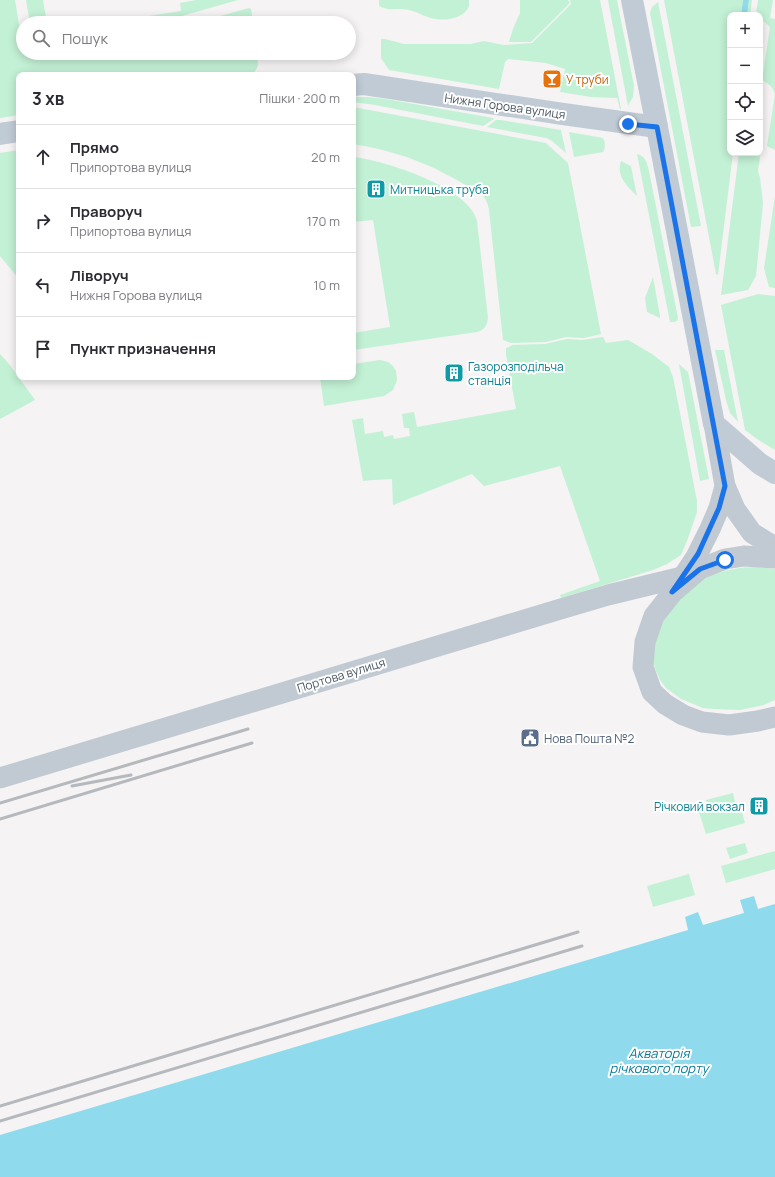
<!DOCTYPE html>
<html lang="uk">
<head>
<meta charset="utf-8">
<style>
  body { margin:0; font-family:Manrope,sans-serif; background:#f2f2f3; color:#2b2b33 }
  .controls { position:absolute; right:12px; top:12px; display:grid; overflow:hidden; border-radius:8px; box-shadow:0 2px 10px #0003 }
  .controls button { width:36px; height:36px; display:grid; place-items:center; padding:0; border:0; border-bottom:1px solid #e1e1e2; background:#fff; color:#2b2b33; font:20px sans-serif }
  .stop { position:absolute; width:12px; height:12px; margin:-9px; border:3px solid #1a73e8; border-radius:50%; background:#fff }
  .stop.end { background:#1a73e8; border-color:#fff; box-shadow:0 1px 4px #0008 }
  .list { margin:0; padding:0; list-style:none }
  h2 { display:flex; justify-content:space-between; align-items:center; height:52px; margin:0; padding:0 16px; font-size:17px }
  h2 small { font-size:13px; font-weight:400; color:#7c7c81 }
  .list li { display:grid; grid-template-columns:26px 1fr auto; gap:12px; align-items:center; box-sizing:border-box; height:64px; padding:0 16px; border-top:1px solid #e1e1e2 }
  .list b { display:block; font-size:15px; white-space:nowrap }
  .list p { margin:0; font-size:13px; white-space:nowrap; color:#7c7c81 }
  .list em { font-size:13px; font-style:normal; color:#7c7c81 }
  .icon { flex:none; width:22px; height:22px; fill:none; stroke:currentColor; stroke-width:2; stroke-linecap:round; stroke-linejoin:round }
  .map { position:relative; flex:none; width:775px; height:1177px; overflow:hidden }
  .search { position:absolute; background:#fff; box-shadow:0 2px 10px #0003; left:16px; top:16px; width:340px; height:44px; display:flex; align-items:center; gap:10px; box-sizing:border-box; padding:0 14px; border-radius:22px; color:#7c7c81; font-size:15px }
  .panel { position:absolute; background:#fff; box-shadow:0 2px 10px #0003; left:16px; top:72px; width:340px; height:308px; border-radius:8px }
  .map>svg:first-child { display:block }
  .green { fill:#c3f1d5 }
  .water { fill:#90daee }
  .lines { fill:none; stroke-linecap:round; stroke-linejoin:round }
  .stream { stroke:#90daee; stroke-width:5.5 }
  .street { stroke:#c1cad2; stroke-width:21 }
  .secondary { stroke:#c1cbd6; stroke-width:22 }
  .rail { stroke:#b5b8bd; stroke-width:3 }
  .route { stroke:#1a73e8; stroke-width:5 }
  .labels { text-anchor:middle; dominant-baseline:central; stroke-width:4; stroke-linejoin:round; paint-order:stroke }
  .food-label { font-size:12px; fill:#c56008; stroke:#fff; text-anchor:start }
  .street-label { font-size:12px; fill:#4a5661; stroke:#fff }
  .culture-label { font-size:12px; fill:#0d838f; stroke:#fff; text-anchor:start }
  .service-label { font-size:12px; fill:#4e5e75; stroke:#fff; text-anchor:start }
  .water-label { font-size:13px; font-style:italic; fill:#0c7c9b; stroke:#fff }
</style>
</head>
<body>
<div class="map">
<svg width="775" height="1177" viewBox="0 0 775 1177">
  <rect width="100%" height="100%" fill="#f5f3f3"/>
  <g class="green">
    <polygon points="0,0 15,0 21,37 23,42 23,53 257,53 258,66 253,75 19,75 19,115 0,118"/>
    <polygon points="26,0 43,0 47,23 30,23"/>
    <polygon points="196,0 238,0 157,23 104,23 181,11 180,3"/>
    <path d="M379,0H469C469,2 469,4 469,6C465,18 446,21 436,19C427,18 418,12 409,10C397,7 390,12 379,6Z"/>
    <polygon points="520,0 568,0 570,3 531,42 509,42 513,29 520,13"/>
    <polygon points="570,0 600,0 621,109 620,109 617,98 591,97 560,92 565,69 546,63 508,59 505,62 499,89 389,70 381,58 381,39 385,39 404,44 471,44 484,41 504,45 532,43 571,4"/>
    <polygon points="608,0 617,0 634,86 633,97 628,106"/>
    <polygon points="664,0 752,0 750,15 730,15 730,153 733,153 718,275 716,274"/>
    <path d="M758,0H773L770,18L775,19V150L767,146L775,94C772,86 769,84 762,80L770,27L760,18V15L756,14Z"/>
    <polygon points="658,2 701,226 691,227 650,13 652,7"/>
    <polygon points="249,8 251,9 253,23 195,23"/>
    <polygon points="353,97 368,97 386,99 493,118 494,119 483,126 375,105 353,102"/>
    <path d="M353,107L546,143L568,163L601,334L584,338L566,337L546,342L511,343L503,340L489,210C488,204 486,198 481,194C474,188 464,185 457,180C447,175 437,169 427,165C404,155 378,148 353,144Z"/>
    <polygon points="496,120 501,120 561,130 566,153 552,141 546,138 487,127"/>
    <path d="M569,132L603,138C605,142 606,147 603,152L574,157Z"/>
    <polygon points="19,150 19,279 0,256 0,153"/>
    <polygon points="739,153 759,153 760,158 758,171 760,178 763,203 756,276 748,290 721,295"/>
    <path d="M637,154C646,156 647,163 649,171L678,318L677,321L674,322H670Z"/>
    <path d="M353,157C384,160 470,188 477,221L488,318C487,326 484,330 477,332L353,350V333L390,327L373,220L353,222Z"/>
    <path d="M621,161L631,166L637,196C627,186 616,176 621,161Z"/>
    <polygon points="775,196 775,288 769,287 764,268"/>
    <polygon points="653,277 660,316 660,318 647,312 645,298"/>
    <polygon points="758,294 775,296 775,450 757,439 745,430 721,305"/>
    <polygon points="603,337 606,343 628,340 652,354 669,367 673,377 697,501 697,512 687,541 681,555 667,564 653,570 561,598 560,595 600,581 560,466 484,486 472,474 393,505 392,479 372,480 363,481 352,420 363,418 365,434 383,431 384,437 393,435 394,439 410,436 409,428 404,428 402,414 414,412 417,427 516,409 506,355 506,348 511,346 512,345 545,344 567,339 582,340"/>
    <polygon points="715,350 724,350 738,422 730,413 726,400"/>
    <polygon points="0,354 9,364 35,400 0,419"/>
    <polygon points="380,360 388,362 393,366 396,371 397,380 393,390 384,396 324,406 320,377 353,377 353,364"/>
    <polygon points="679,364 688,372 689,377 709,479 700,481"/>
    <path d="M758,567L775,569V700L764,705L740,710L713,709L703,708L681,699L666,688L660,680L655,669L651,653L668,606L706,578C723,570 740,567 758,567Z"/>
    <polygon points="733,793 737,810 741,809 745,823 706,834 699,812 703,811 702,807 707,805 706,800"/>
    <polygon points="745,843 748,853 730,859 726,848"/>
    <polygon points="775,851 775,869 726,883 721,866"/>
    <polygon points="689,874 695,895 653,907 647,886"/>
  </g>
  <polygon class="water" points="754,896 758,909 775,904 775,1177 0,1177 0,1135 688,930 685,917 698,912 703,925 744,913 740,900"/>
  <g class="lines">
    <polyline class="stream" points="744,15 746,0"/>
    <g class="street">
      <polyline points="725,486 735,509 752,533 775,547"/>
      <polyline points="775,558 744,556 725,559 700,569 673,592 654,616 645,642 643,667 652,692 665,704 683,715 702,722 729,725 758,721 775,717"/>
      <polyline points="682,578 696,557 710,529 719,508 725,486 714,424"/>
      <polyline points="0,778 564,608 608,595 682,577"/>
    </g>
    <g class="secondary">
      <polyline points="632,0 657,127 714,424 760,464 775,473"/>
      <polyline points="353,85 364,84 563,114 657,127"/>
      <polyline points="0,134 19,131"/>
    </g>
    <g class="rail">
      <polyline points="72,786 131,775"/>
      <polyline points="0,803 248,729"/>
      <polyline points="0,819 252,743"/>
      <polyline points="0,1106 578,932"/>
      <polyline points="0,1121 582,946"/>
    </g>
  </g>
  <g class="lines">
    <polyline class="route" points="628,124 657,127 725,486 719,508 698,554 672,592 700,569 725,560"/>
  </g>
  <defs>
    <g id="bar-square" transform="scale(1)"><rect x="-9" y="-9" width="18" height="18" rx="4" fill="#e8710a" stroke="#fff"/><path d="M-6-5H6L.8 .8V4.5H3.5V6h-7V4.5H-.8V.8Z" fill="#fff"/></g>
    <g id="building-square" transform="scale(1)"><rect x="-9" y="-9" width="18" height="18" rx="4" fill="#0f9aa8" stroke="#fff"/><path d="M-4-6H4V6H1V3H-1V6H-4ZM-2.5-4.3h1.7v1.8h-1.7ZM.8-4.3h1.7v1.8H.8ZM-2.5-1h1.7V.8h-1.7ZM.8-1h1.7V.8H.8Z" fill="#fff"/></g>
    <g id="civic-square" transform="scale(1)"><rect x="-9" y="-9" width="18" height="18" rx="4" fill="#5c6f8a" stroke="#fff"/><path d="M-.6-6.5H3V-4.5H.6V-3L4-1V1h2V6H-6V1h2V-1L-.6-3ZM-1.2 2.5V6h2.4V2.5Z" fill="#fff"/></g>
  </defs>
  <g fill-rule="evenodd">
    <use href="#bar-square" x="552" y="79"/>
    <use href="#building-square" x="376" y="189"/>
    <use href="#building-square" x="454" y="373"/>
    <use href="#civic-square" x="530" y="738"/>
    <use href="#building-square" x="759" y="806"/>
  </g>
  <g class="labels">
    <g class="food-label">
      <text x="566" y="79">У труби</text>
    </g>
    <g class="street-label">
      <text transform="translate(505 106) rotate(8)">Нижня Горова вулиця</text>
      <text transform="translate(341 675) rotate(-17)">Портова вулиця</text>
    </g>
    <g class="culture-label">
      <text x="390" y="189">Митницька труба</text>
      <text x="468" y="366">Газорозподільча<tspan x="468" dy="14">станція</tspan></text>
      <text x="745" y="806" text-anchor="end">Річковий вокзал</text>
    </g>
    <g class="service-label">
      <text x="544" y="738">Нова Пошта №2</text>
    </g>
    <g class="water-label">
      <text x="659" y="1053">Акваторія<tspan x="659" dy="15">річкового порту</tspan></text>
    </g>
  </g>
</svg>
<div class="controls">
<button>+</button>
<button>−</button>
<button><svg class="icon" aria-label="locate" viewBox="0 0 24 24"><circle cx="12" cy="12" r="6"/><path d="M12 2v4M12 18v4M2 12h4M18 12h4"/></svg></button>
<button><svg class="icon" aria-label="layers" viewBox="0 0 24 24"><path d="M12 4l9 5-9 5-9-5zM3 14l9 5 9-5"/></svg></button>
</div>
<div class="stop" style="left:725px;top:560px"></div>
<div class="stop end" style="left:628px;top:124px"></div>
<div class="search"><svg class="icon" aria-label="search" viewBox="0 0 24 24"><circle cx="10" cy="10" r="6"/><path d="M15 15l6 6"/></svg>Пошук</div>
<section class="panel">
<h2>3 хв<small>Пішки · 200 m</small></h2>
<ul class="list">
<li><svg class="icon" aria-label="ahead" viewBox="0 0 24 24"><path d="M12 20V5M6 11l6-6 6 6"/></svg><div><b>Прямо</b><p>Припортова вулиця</p></div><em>20 m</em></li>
<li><svg class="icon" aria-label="right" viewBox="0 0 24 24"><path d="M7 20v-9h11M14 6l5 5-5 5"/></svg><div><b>Праворуч</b><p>Припортова вулиця</p></div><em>170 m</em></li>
<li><svg class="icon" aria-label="left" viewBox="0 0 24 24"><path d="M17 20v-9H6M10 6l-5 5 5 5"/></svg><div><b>Ліворуч</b><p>Нижня Горова вулиця</p></div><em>10 m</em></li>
<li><svg class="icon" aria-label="arrive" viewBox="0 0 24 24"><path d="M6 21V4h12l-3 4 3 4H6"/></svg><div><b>Пункт призначення</b></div></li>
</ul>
</section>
</div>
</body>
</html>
